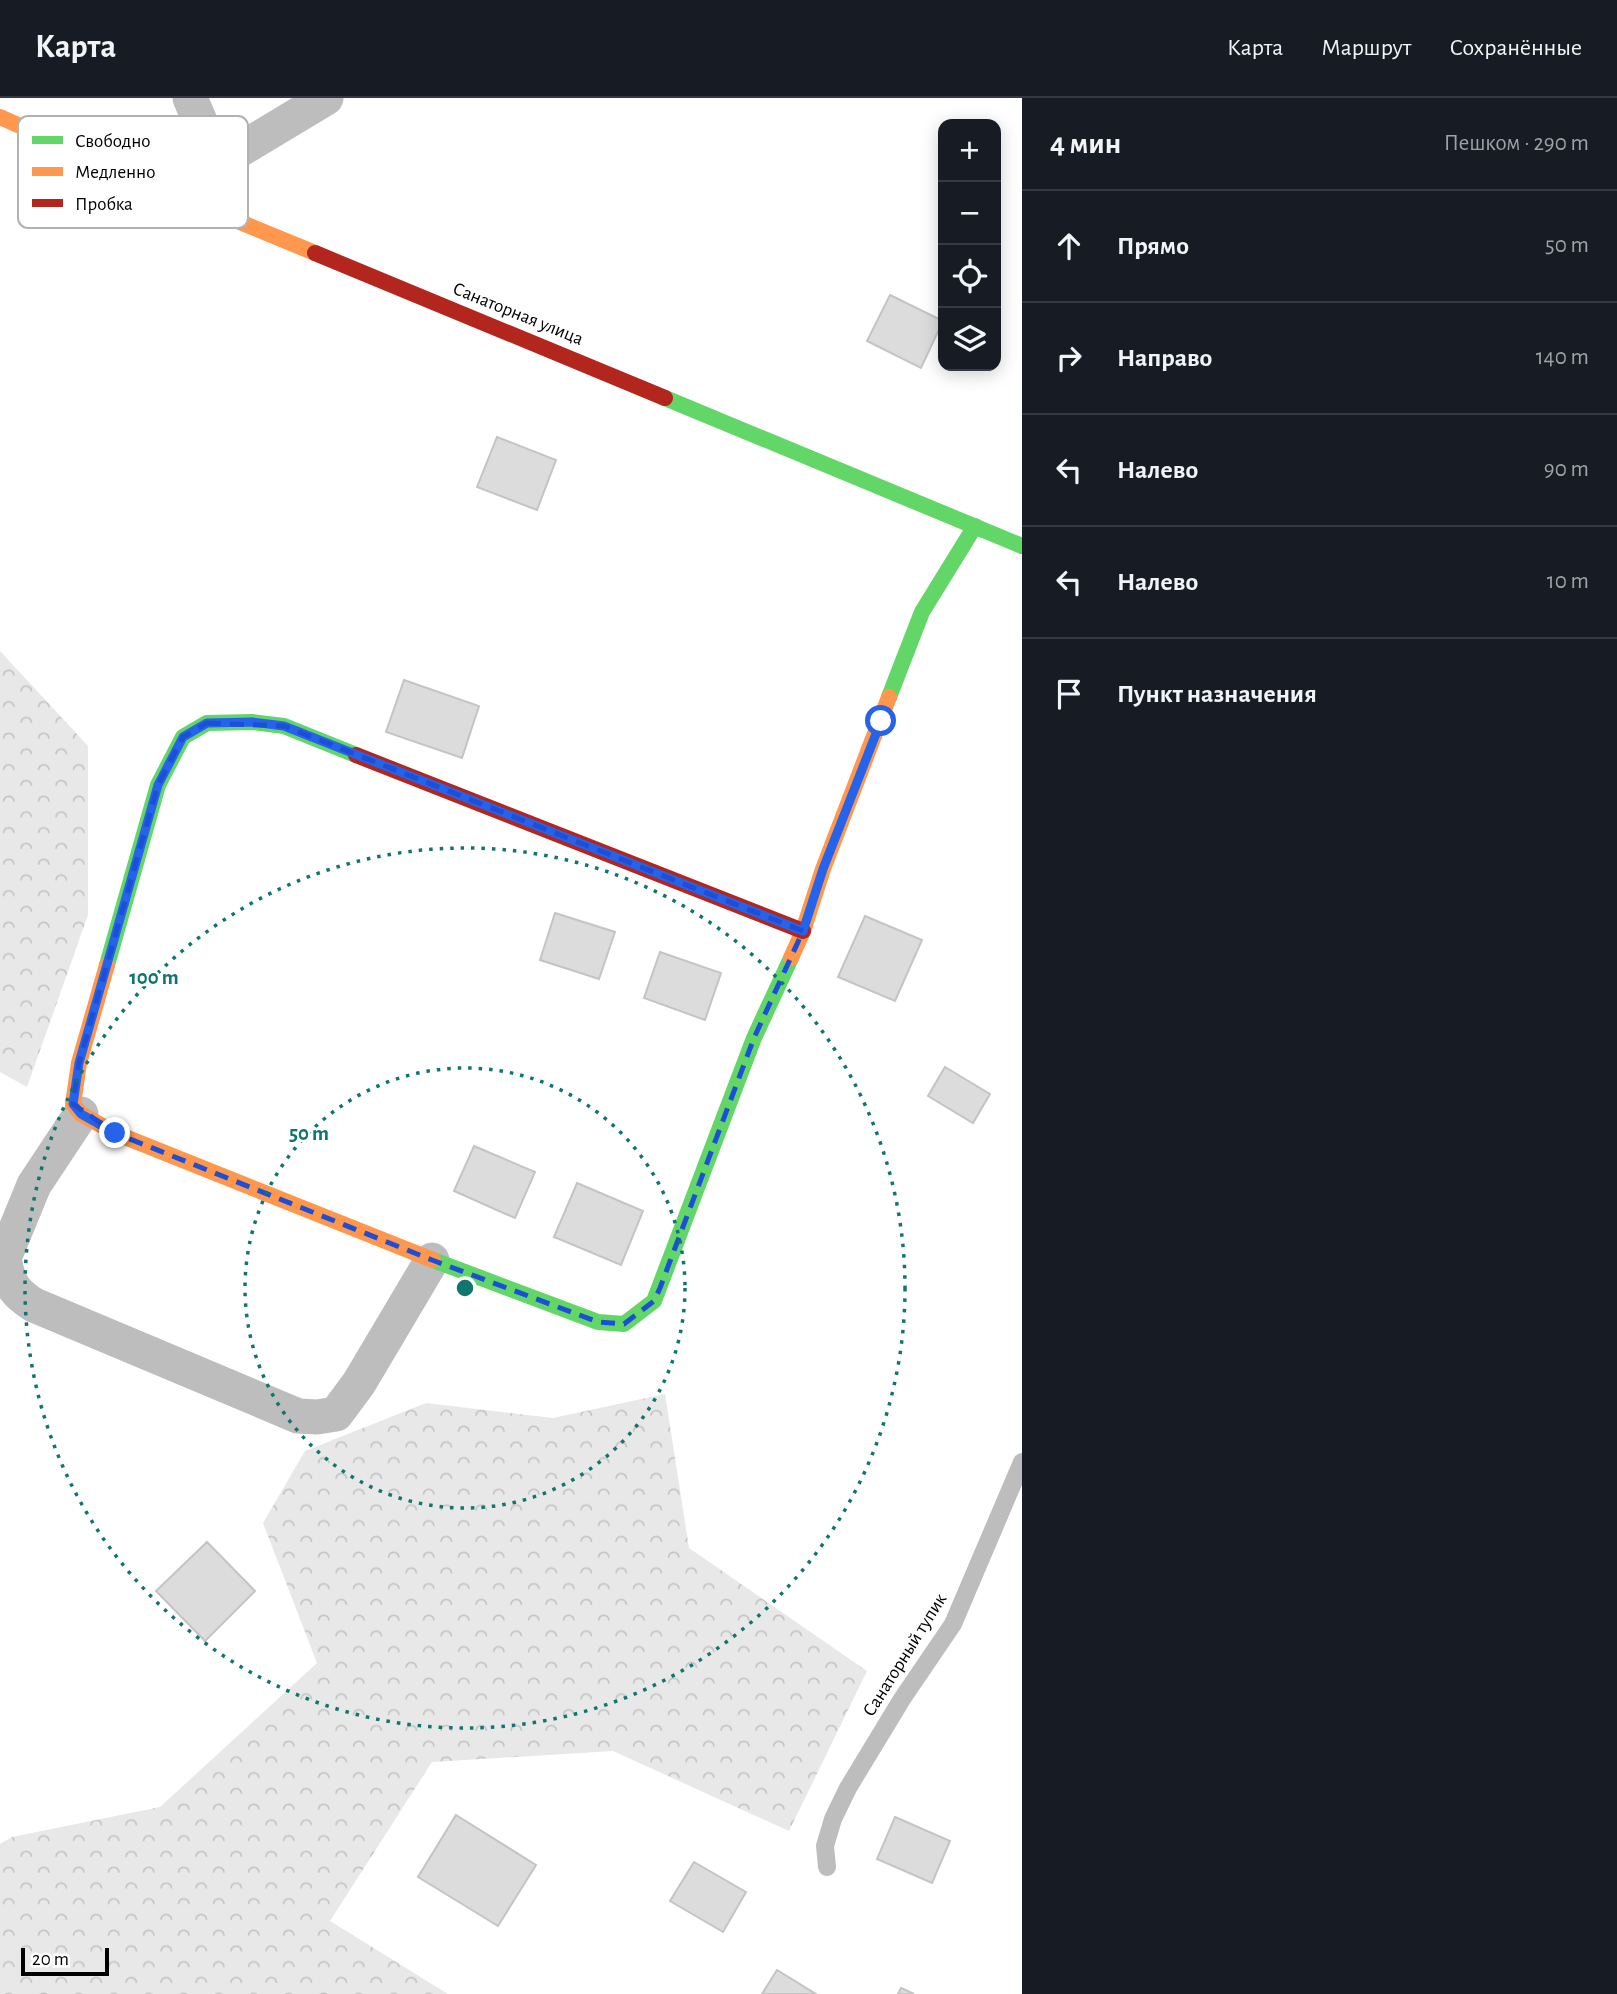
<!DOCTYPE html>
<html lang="ru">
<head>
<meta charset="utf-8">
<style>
  body { margin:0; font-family:"Alegreya Sans",sans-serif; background:#242831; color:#f1f3f6 }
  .controls { position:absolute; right:21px; top:21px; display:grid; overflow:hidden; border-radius:14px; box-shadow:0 4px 18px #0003 }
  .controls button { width:63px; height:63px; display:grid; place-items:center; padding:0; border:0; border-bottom:2px solid #363941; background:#171b24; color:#f1f3f6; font:35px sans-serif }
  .scale { position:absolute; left:21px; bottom:18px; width:88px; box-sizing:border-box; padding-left:7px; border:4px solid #000; border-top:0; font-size:19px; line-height:24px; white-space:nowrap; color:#000; -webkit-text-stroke:5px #fff; paint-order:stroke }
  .stop { position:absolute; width:21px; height:21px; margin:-16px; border:5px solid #2563eb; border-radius:50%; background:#fff }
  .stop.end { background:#2563eb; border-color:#fff; box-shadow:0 2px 7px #0008 }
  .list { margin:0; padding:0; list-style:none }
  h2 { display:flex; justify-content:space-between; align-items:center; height:91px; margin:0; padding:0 28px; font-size:30px }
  h2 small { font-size:23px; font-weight:400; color:#9ea1a6 }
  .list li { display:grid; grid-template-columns:46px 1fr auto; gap:21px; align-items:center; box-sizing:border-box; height:112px; padding:0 28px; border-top:2px solid #363941 }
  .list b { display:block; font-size:26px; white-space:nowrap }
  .list em { font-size:23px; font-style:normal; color:#9ea1a6 }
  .icon { flex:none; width:38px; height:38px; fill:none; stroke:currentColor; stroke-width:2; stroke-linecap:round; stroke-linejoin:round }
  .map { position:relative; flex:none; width:1022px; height:1896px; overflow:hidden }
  header { display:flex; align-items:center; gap:42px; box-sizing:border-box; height:98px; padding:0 35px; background:#171b24; border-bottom:2px solid #363941 }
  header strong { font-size:33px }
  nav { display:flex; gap:38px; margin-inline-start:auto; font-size:24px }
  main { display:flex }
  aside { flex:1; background:#171b24 }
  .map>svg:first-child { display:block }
  .forest { fill:url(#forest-crowns) }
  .building { fill:#dcdcdc; stroke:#c4c4c4; stroke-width:2 }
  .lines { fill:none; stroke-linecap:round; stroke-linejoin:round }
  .lane { stroke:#bdbdbd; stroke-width:18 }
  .street { stroke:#bdbdbd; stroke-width:35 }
  .fast { stroke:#63d668; stroke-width:16 }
  .slow { stroke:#ff974d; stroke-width:16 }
  .jam { stroke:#b3261e; stroke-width:16 }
  .route { stroke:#2563eb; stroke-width:9 }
  .marked { fill:none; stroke:#1d4ed8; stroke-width:5; stroke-dasharray:14 9; stroke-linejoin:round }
  .ring { fill:none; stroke:#0f766e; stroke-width:3.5; stroke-dasharray:3.5 7 }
  .labels { text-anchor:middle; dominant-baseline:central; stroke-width:5; stroke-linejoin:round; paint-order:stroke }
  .street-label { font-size:19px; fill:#000; stroke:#fff }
  .key { fill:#fff; stroke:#b2b2b2; stroke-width:2 }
  .key-label { font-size:19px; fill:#000 }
  .centre { fill:#0f766e; stroke:#fff; stroke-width:3.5 }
  .ring-label { font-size:21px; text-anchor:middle; font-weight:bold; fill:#0f766e; stroke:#fff; stroke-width:5; stroke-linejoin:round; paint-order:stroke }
</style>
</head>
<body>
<header>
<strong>Карта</strong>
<nav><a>Карта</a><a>Маршрут</a><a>Сохранённые</a></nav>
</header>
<main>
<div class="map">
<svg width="1022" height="1896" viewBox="0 0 1022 1896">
  <defs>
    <pattern id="forest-crowns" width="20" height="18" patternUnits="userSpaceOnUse" patternTransform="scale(1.75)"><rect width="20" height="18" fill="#e8e8e8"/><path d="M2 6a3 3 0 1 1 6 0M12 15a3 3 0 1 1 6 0" fill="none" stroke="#c5c5c5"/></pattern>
  </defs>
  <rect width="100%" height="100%" fill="#fff"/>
  <g class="forest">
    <polygon points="0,553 88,648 88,817 27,989 0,974"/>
    <polygon points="665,1296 689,1450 867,1573 789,1733 613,1653 432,1664 330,1823 448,1896 0,1896 0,1746 12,1739 160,1709 317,1565 263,1425 305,1353 426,1305 553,1320"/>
  </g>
  <g class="building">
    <polygon points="890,197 943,223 921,270 867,243"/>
    <polygon points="497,339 556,362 537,412 477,389"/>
    <polygon points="404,582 479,608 462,660 386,634"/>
    <polygon points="555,815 615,834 599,881 540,862"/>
    <polygon points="865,818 922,842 895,903 838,879"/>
    <polygon points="660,854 721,875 705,922 644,900"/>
    <polygon points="945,969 990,996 973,1025 928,998"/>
    <polygon points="474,1048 535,1074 515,1120 454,1093"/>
    <polygon points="577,1085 643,1113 621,1167 554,1139"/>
    <polygon points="207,1444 255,1493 205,1543 156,1493"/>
    <polygon points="456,1717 536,1767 498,1828 418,1779"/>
    <polygon points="895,1719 950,1743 932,1785 877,1761"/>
    <polygon points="694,1764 746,1794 723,1834 670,1803"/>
    <polygon points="777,1872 816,1896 762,1896"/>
    <polygon points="901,1890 914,1896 898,1896"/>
  </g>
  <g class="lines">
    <polyline class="lane" points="827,1769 825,1748 833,1721 848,1690 902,1601 953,1526 1022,1364"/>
    <g class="street">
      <polyline points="190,0 218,65"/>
      <polyline points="196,106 218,65 326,0"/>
      <path d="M81,1016L34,1087L4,1160C8,1184 13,1194 34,1207L298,1318L317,1319L336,1316L359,1285L432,1162"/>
    </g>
    <g class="fast">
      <polyline points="665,300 1022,448"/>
      <polyline points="889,599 922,514 975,428"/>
      <polyline points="107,867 158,687 183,639 207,625 252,624 284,628 356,657"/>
      <polyline points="433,1162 598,1224 624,1226 654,1203 754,940 791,860"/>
    </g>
    <g class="slow">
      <polyline points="0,19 196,106 315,155"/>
      <polyline points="791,860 803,833 823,771 889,599"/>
      <polyline points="107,867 79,965 73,1006 81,1016 115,1035 433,1162"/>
    </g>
    <g class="jam">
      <polyline points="315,155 665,300"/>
      <polyline points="356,657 803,833"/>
    </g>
  </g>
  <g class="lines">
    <polyline class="route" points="115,1035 81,1016 73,1006 79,965 158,687 183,639 207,625 252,624 284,628 803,833 823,771 881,623"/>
  </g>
  <path class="marked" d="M207,625L284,628L803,833L754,940L660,1190L654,1203L624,1226L598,1224L432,1162L115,1035L73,1006L79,965L158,687L183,639Z"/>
  <g class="ring">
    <circle cx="465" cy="1190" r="220"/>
    <circle cx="465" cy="1190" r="440"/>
  </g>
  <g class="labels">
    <g class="street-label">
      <text transform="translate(518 216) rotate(22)">Санаторная улица</text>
      <text transform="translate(905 1557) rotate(-58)">Санаторный тупик</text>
    </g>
  </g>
  <rect x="18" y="18" width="230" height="112" rx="10" class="key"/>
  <rect x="32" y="38" width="31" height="8" fill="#63d668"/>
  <rect x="32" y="69" width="31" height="9" fill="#ff974d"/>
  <rect x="32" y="101" width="31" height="8" fill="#b3261e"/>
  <g class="key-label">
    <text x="75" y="49">Свободно</text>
    <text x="75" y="80">Медленно</text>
    <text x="75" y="112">Пробка</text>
  </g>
  <circle cx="465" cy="1190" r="10" class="centre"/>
  <g class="ring-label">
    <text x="154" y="886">100 m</text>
    <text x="309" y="1042">50 m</text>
  </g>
</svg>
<div class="controls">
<button>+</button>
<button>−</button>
<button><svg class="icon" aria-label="locate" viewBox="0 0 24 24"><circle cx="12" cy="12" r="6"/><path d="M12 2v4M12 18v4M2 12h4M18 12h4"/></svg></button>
<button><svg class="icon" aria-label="layers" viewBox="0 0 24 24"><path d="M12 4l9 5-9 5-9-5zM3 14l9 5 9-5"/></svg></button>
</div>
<div class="scale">20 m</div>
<div class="stop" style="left:881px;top:623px"></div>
<div class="stop end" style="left:115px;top:1035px"></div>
</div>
<aside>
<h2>4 мин<small>Пешком · 290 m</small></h2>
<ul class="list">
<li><svg class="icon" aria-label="ahead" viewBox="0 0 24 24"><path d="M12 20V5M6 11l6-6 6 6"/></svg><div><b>Прямо</b></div><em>50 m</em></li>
<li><svg class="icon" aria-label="right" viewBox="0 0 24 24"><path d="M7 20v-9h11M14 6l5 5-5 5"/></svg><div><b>Направо</b></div><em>140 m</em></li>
<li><svg class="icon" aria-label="left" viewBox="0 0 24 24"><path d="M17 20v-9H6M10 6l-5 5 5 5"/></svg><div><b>Налево</b></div><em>90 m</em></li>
<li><svg class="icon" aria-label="left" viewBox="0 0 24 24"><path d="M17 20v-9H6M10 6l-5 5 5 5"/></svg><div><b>Налево</b></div><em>10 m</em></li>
<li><svg class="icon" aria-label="arrive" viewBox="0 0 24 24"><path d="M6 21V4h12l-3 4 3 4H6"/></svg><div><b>Пункт назначения</b></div></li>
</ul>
</aside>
</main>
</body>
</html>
